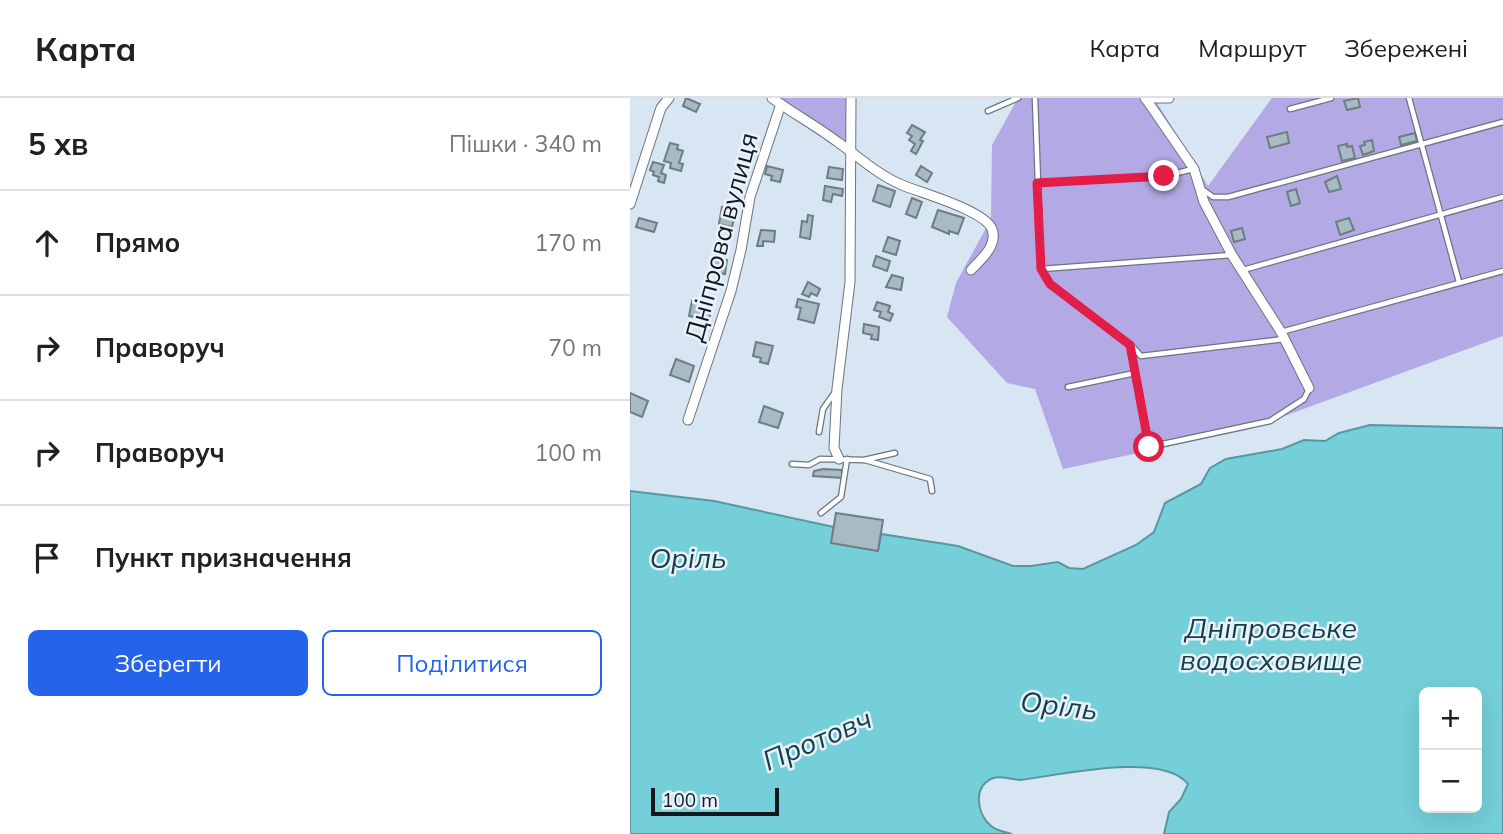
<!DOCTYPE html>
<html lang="uk">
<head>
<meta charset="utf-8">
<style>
  body { margin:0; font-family:Mulish,sans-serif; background:#f2f2f2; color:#202124 }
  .controls { position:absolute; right:21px; bottom:21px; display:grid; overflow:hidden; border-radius:10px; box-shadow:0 7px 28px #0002 }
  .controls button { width:63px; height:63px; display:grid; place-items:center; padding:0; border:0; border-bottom:2px solid #e0e0e0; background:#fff; color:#202124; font:35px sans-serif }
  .scale { position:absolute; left:21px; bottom:18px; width:128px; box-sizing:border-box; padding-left:7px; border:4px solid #12171c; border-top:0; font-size:19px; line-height:24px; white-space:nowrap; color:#12171c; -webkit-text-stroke:5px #e7f2fd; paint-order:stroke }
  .stop { position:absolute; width:21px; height:21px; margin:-16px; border:5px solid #e11d48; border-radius:50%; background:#fff }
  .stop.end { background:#e11d48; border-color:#fff; box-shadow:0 2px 7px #0008 }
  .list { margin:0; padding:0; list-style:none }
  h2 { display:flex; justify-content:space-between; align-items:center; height:91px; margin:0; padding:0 28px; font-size:30px }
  h2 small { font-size:23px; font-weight:400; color:#757577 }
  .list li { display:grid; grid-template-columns:46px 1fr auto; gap:21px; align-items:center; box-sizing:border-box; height:105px; padding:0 28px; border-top:2px solid #e0e0e0 }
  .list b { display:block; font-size:26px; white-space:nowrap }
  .list em { font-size:23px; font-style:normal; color:#757577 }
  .actions { display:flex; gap:14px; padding:21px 28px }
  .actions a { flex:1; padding:16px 0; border:2px solid #2563eb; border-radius:10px; text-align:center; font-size:24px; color:#2563eb }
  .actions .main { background:#2563eb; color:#fff }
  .icon { flex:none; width:38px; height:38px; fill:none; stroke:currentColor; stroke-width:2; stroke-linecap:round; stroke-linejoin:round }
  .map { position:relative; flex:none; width:873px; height:736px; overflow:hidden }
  header { display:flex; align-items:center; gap:42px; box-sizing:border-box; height:98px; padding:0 35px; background:#fff; border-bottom:2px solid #e0e0e0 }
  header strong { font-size:33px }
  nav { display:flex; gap:38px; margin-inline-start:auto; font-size:24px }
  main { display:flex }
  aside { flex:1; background:#fff }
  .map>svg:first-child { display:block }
  .green { fill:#b3a9e4 }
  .water { fill:#75cfd9; stroke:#5798a0; stroke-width:2; fill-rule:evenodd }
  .building { fill:#a8bbc3; stroke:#6c7d84; stroke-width:2 }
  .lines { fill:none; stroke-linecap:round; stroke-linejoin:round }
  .service-casing { stroke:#697581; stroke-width:7 }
  .minor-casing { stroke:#697581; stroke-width:11 }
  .service { stroke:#fff; stroke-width:4.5 }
  .minor { stroke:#fff; stroke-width:9 }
  .route { stroke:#e11d48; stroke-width:9 }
  .labels { text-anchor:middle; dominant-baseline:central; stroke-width:5; stroke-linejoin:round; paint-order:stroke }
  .street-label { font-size:26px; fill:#12171c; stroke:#e7f2fd }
  .water-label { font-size:28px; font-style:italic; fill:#153f44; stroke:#e7f2fd }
</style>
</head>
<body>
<header>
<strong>Карта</strong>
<nav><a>Карта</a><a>Маршрут</a><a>Збережені</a></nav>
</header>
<main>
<aside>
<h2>5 хв<small>Пішки · 340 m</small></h2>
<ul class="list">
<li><svg class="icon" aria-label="ahead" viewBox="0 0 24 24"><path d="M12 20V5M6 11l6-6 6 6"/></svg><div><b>Прямо</b></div><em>170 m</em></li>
<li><svg class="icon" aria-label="right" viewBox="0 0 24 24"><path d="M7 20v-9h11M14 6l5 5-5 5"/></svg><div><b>Праворуч</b></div><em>70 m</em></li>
<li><svg class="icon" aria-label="right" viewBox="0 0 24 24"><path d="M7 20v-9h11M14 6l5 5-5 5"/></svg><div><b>Праворуч</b></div><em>100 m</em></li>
<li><svg class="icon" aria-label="arrive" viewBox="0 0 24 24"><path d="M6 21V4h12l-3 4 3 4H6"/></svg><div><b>Пункт призначення</b></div></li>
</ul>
<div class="actions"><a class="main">Зберегти</a><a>Поділитися</a></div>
</aside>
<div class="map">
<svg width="873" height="736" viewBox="0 0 873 736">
  <rect width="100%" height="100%" fill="#d8e5f2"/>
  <g class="green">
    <polygon points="150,0 218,0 216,43"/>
    <polygon points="388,0 524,0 578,88 642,0 873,0 873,238 616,332 433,371 405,291 377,285 317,219 326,185 361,121 362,47"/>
  </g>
  <path class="water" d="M740,327L873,330V736H534L539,714L551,701L558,686C532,653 430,677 391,682C382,682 371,677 363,680C342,689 347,716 361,728C367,733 375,734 382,736H0V393L84,403L204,429L202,445L248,452L251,436L328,448L383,468H401L428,464L439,470L453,471L506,447L524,434L535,405L571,386L580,370L596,361L652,351L674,342L695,343L709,335ZM794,594H847V710H794Z"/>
  <g class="building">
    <polygon points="56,0 70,6 66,14 53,8"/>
    <polygon points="728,0 730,9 717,12 714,3"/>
    <polygon points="282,27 295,34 290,42 293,43 286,56 281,53 285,46 279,42 282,38 277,35"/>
    <polygon points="657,34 659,45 640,50 637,39"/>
    <polygon points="785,35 787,43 771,47 769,39"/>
    <polygon points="742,42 744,53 733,57 730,48 735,47 734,44"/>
    <polygon points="40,45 48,47 47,51 53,53 49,65 53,66 51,73 40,70 41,65 34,63"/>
    <polygon points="717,46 717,49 722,48 725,60 712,63 708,48"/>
    <polygon points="23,64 34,67 31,75 36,77 34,85 28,83 29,79 23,77 24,74 20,72"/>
    <polygon points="137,68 153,72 150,84 141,82 142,78 135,76"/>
    <polygon points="291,68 302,75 297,84 286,77"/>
    <polygon points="199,69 213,71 212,82 197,80"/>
    <polygon points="707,78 711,91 699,94 695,84"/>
    <polygon points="248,87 265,93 260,109 243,103"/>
    <polygon points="195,88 213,91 212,98 203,96 201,104 193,102"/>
    <polygon points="666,91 670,105 661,108 657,94"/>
    <polygon points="282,100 292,104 286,120 276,116"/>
    <polygon points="92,109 106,112 102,129 89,126"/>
    <polygon points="308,112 334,120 328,136 319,133 319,136 302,129"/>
    <polygon points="178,117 183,118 180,141 170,139 172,123 177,124"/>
    <polygon points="9,120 27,125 24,134 6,129"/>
    <polygon points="719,120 724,132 710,137 706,124"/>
    <polygon points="612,130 615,141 604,144 601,133"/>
    <polygon points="131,132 145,133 144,144 133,143 133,148 127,148"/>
    <polygon points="258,139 270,143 266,157 253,153"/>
    <polygon points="246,158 260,163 257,173 243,168"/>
    <polygon points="83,160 97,162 95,176 81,174"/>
    <polygon points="262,177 273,180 271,192 256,189"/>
    <polygon points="178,184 190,191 187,198 181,195 179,199 172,196"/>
    <polygon points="168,201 189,206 184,225 168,221 171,210 166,209"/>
    <polygon points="62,203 82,207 79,222 59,218"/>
    <polygon points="247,204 260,208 258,214 263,216 260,223 249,219 251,214 244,212"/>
    <polygon points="234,226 249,229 248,242 241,241 242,237 233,235"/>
    <polygon points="126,244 143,248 138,266 130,264 131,260 123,258"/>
    <polygon points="46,261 64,268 59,284 40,277"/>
    <polygon points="0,295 18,303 12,319 0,314"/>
    <polygon points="134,308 153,315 148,330 129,324"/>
    <polygon points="193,371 212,372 212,380 183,378 184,373"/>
    <polygon points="206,415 253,422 248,453 201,445"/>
  </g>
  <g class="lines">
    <g class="service-casing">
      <g id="service">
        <polyline points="405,0 411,171 420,186 501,247 511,258 654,241"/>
        <polyline points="779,0 829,184"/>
        <polyline points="660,11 701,0"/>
        <polyline points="358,13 388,0"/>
        <polyline points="407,85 535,78 563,71"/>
        <polyline points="572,91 583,99 598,99 873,24"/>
        <polyline points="411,171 602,157"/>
        <polyline points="613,172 873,99"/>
        <polyline points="651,234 873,173"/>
        <polyline points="501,248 519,349 640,323 674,301 679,291"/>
        <polyline points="438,289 505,275"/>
        <polyline points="189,334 193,311 205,294"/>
        <polyline points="235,362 300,381 302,393"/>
        <polyline points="162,366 179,367 190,361 234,362 265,355"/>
        <polyline points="191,415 211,399 217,361"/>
      </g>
    </g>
    <g class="minor-casing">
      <g id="minor">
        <path d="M142,0C164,16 188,29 209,45C229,59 248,77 272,87C291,95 354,112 362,131C368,148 351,161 341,172"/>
        <polyline points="515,0 539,0"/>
        <polyline points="516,1 564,71 574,104 602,157 651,234 679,290"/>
        <polyline points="0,106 31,10 39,0"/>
        <polyline points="58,322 101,193 111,152 120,99 151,6"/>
        <polyline points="209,361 204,350 207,291 220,184 221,0"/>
      </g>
    </g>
    <use href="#service" class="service"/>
    <use href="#minor" class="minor"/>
  </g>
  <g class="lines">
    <polyline class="route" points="519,349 500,247 420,186 411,171 407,85 534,78"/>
  </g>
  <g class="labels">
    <g class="street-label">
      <text transform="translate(91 139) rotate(-75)">Дніпрова вулиця</text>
    </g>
    <g class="water-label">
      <text x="58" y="459">Орiль</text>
      <text x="641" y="529">Дніпровське<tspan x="641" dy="32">водосховище</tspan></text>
      <text transform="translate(429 607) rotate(7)">Оріль</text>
      <text transform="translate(187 641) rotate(-23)">Протовч</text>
    </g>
  </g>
</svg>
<div class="controls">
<button>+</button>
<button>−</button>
</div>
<div class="scale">100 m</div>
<div class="stop" style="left:519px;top:349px"></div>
<div class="stop end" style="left:534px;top:78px"></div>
</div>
</main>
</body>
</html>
